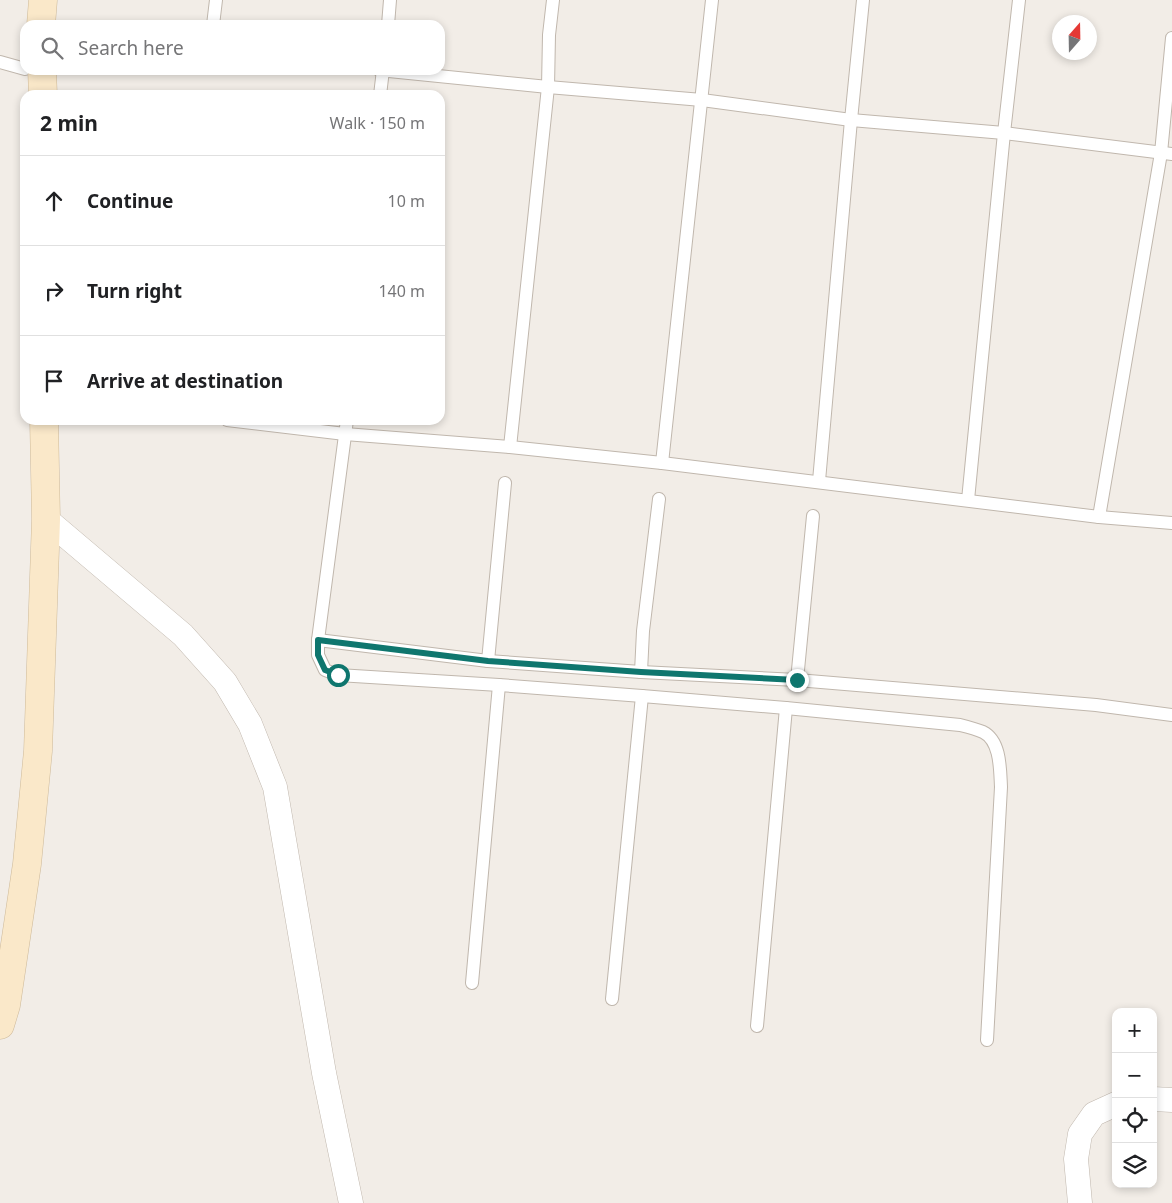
<!DOCTYPE html>
<html lang="en">
<head>
<meta charset="utf-8">
<style>
  body { margin:0; font-family:"Noto Sans",sans-serif; background:#f6f6f6; color:#202124 }
  .controls { position:absolute; right:15px; bottom:15px; display:grid; overflow:hidden; border-radius:10px; box-shadow:0 2px 8px #0003 }
  .controls button { width:45px; height:45px; display:grid; place-items:center; padding:0; border:0; border-bottom:1px solid #e0e0e0; background:#fff; color:#202124; font:25px sans-serif }
  .compass { position:absolute; left:1052px; top:15px; width:45px; height:45px; border-radius:50%; background:#fff; box-shadow:0 2px 8px #0003; rotate:20deg }
  .stop { position:absolute; width:15px; height:15px; margin:-11px; border:4px solid #0f766e; border-radius:50%; background:#fff }
  .stop.end { background:#0f766e; border-color:#fff; box-shadow:0 1px 5px #0008 }
  .list { margin:0; padding:0; list-style:none }
  h2 { display:flex; justify-content:space-between; align-items:center; height:65px; margin:0; padding:0 20px; font-size:21px }
  h2 small { font-size:16px; font-weight:400; color:#757577 }
  .list li { display:grid; grid-template-columns:32px 1fr auto; gap:15px; align-items:center; box-sizing:border-box; height:90px; padding:0 20px; border-top:1px solid #e0e0e0 }
  .list b { display:block; font-size:19px; white-space:nowrap }
  .list em { font-size:16px; font-style:normal; color:#757577 }
  .icon { flex:none; width:28px; height:28px; fill:none; stroke:currentColor; stroke-width:2; stroke-linecap:round; stroke-linejoin:round }
  .map { position:relative; flex:none; width:1172px; height:1203px; overflow:hidden }
  .search { position:absolute; background:#fff; box-shadow:0 2px 8px #0003; left:20px; top:20px; width:425px; height:55px; display:flex; align-items:center; gap:12px; box-sizing:border-box; padding:0 18px; border-radius:15px; color:#757577; font-size:19px }
  .panel { position:absolute; background:#fff; box-shadow:0 2px 8px #0003; left:20px; top:90px; width:425px; height:335px; border-radius:15px }
  .map>svg:first-child { display:block }
  .lines { fill:none; stroke-linecap:round; stroke-linejoin:round }
  .service-casing { stroke:#c0b7ad; stroke-width:14 }
  .minor-casing { stroke:#c0b7ad; stroke-width:25 }
  .secondary-casing { stroke:#ceba9a; stroke-width:29 }
  .service { stroke:#fff; stroke-width:12 }
  .minor { stroke:#fff; stroke-width:24 }
  .secondary { stroke:#fae8c9; stroke-width:28 }
  .route { stroke:#0f766e; stroke-width:6 }
</style>
</head>
<body>
<div class="map">
<svg width="1172" height="1203" viewBox="0 0 1172 1203">
  <rect width="100%" height="100%" fill="#f2ede7"/>
  <g class="lines">
    <g class="service-casing">
      <g id="service">
        <polyline points="213,25 216,0"/>
        <polyline points="388,25 390,0"/>
        <polyline points="0,62 25,69"/>
        <polyline points="379,70 548,87 702,100 851,120 1004,133 1172,154"/>
        <polyline points="380,95 383,70"/>
        <polyline points="227,420 345,434 510,447 662,463 1099,517 1172,523"/>
        <path d="M347,420L318,640V655L325,670L338,675L499,685L642,696L786,708L960,725C968,727 976,729 983,732C1001,741 1000,770 1001,787L987,1040"/>
        <polyline points="510,447 548,87 549,35 553,0"/>
        <polyline points="662,463 712,0"/>
        <polyline points="819,481 851,120 863,0"/>
        <polyline points="968,500 1004,133 1019,0"/>
        <polyline points="1099,517 1161,153 1172,38"/>
        <polyline points="318,640 488,661 641,672 797,680 1096,705 1172,715"/>
        <polyline points="488,661 505,483"/>
        <polyline points="641,672 643,631 659,499"/>
        <polyline points="797,680 813,516"/>
        <polyline points="472,983 499,685"/>
        <polyline points="612,999 642,696"/>
        <polyline points="757,1026 786,708"/>
      </g>
    </g>
    <g class="minor-casing">
      <g id="minor">
        <polyline points="46,519 183,635 225,682 250,724 275,787 324,1073 351,1203"/>
        <polyline points="1153,1099 1172,1100"/>
        <polyline points="1080,1203 1076,1159 1080,1134 1094,1114 1116,1104"/>
      </g>
    </g>
    <g class="secondary-casing">
      <g id="secondary">
        <polyline points="41,25 43,0"/>
        <polyline points="42,70 43,95"/>
        <polyline points="0,1025 6,1005 27,864 38,751 46,519 44,420"/>
      </g>
    </g>
    <use href="#service" class="service"/>
    <use href="#minor" class="minor"/>
    <use href="#secondary" class="secondary"/>
  </g>
  <g class="lines">
    <polyline class="route" points="338,675 325,670 318,655 318,640 488,661 641,672 797,680"/>
  </g>
</svg>
<div class="controls">
<button>+</button>
<button>−</button>
<button><svg class="icon" aria-label="locate" viewBox="0 0 24 24"><circle cx="12" cy="12" r="6"/><path d="M12 2v4M12 18v4M2 12h4M18 12h4"/></svg></button>
<button><svg class="icon" aria-label="layers" viewBox="0 0 24 24"><path d="M12 4l9 5-9 5-9-5zM3 14l9 5 9-5"/></svg></button>
</div>
<svg class="compass" viewBox="-18 -18 36 36"><path d="M0-13l5 13h-10z" fill="#e53935"/><path d="M0 13l5-13h-10z" fill="#757577"/></svg>
<div class="stop" style="left:338px;top:675px"></div>
<div class="stop end" style="left:797px;top:680px"></div>
<div class="search"><svg class="icon" aria-label="search" viewBox="0 0 24 24"><circle cx="10" cy="10" r="6"/><path d="M15 15l6 6"/></svg>Search here</div>
<section class="panel">
<h2>2 min<small>Walk · 150 m</small></h2>
<ul class="list">
<li><svg class="icon" aria-label="ahead" viewBox="0 0 24 24"><path d="M12 20V5M6 11l6-6 6 6"/></svg><div><b>Continue</b></div><em>10 m</em></li>
<li><svg class="icon" aria-label="right" viewBox="0 0 24 24"><path d="M7 20v-9h11M14 6l5 5-5 5"/></svg><div><b>Turn right</b></div><em>140 m</em></li>
<li><svg class="icon" aria-label="arrive" viewBox="0 0 24 24"><path d="M6 21V4h12l-3 4 3 4H6"/></svg><div><b>Arrive at destination</b></div></li>
</ul>
</section>
</div>
</body>
</html>
